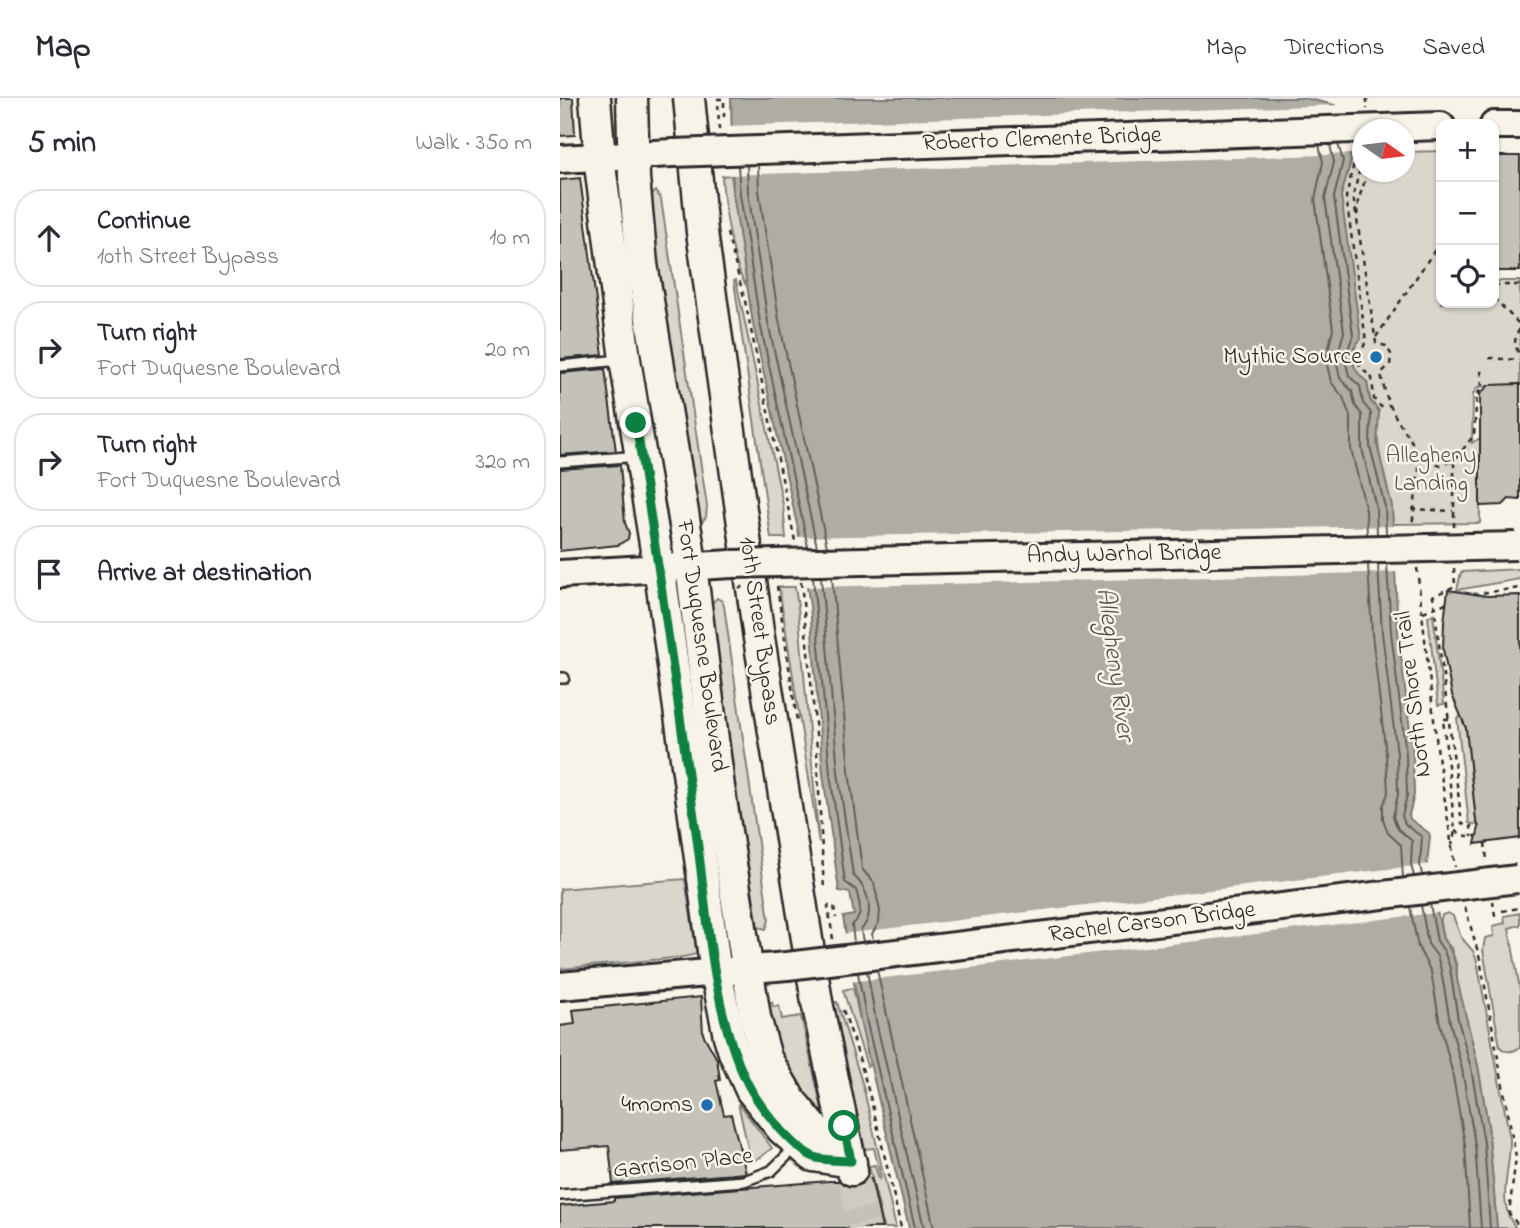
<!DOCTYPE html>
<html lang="en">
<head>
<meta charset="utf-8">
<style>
  body { margin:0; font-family:"Indie Flower",sans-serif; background:#f7f7f7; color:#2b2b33 }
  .controls { position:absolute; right:21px; top:21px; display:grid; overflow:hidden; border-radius:14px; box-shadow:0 2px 5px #0004 }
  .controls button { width:63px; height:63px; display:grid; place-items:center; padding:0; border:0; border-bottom:2px solid #e1e1e2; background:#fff; color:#2b2b33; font:35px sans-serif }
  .compass { position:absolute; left:792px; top:21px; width:63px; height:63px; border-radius:50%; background:#fff; box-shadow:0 2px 5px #0004; rotate:104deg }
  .stop { position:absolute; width:21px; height:21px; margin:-16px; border:5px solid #0b8043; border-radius:50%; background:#fff }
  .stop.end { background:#0b8043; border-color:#fff; box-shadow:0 2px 7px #0008 }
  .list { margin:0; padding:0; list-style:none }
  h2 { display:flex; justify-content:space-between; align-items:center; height:91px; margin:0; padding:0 28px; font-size:30px }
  h2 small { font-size:23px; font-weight:400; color:#7c7c81 }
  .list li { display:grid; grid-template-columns:46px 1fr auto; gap:21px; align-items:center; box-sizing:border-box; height:98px; margin:0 14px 14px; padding:0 14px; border:2px solid #e1e1e2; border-radius:28px }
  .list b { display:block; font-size:26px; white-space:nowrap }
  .list p { margin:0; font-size:23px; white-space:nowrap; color:#7c7c81 }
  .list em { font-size:23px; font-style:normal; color:#7c7c81 }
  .icon { flex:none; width:38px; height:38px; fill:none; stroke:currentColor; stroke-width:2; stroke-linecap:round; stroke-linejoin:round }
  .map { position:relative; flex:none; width:960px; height:1130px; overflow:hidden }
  header { display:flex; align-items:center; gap:42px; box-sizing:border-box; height:98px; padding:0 35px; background:#fff; border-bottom:2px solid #e1e1e2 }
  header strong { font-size:33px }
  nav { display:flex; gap:38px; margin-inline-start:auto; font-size:24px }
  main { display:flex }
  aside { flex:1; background:#fff }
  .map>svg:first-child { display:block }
  .green { fill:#dad6cc; stroke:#82807c; stroke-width:2 }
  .water { fill:#afaca4; stroke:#7a7874; stroke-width:2 }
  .pier { fill:#f7f3e8 }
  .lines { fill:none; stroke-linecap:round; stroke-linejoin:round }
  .shore { stroke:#605f5b; stroke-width:2 }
  .building { fill:#c4c1b9; stroke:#2b2b2b; stroke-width:2 }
  .primary-tunnel { stroke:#cecbc2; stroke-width:30; stroke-dasharray:30 15; stroke-linecap:butt }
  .lane-casing { stroke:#2b2b2b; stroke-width:14 }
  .secondary-casing { stroke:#2b2b2b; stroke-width:32 }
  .primary-casing { stroke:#2b2b2b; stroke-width:35 }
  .path { stroke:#2b2b2b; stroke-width:2.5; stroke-dasharray:5 5; stroke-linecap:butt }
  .lane { stroke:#f7f3e8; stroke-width:9 }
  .secondary { stroke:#f7f3e8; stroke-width:26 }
  .primary { stroke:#f7f3e8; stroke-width:30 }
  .secondary-bridge-casing { stroke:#2b2b2b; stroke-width:32; stroke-linecap:butt }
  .path-bridge { stroke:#2b2b2b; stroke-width:2.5; stroke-dasharray:5 5; stroke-linecap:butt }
  .secondary-bridge { stroke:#f7f3e8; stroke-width:26 }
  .route { stroke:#0b8043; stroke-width:9 }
  .poi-dot { fill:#1f6fb2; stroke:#f7f3e8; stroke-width:2.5 }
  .labels { text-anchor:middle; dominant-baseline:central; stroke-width:5; stroke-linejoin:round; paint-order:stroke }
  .street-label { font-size:24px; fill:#2b2b2b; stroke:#f7f3e8 }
  .poi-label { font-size:24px; fill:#2b2b2b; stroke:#f7f3e8; text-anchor:end }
  .park-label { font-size:24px; fill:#575653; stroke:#f7f3e8 }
  .water-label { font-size:26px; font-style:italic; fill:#53524f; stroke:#f7f3e8 }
</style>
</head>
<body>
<header>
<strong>Map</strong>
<nav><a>Map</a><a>Directions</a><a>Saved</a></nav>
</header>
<main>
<aside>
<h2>5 min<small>Walk · 350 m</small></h2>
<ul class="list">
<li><svg class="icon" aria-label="ahead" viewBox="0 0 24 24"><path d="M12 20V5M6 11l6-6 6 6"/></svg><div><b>Continue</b><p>10th Street Bypass</p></div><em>10 m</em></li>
<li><svg class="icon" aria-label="right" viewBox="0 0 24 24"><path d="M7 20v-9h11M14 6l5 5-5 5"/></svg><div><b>Turn right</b><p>Fort Duquesne Boulevard</p></div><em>20 m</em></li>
<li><svg class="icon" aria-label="right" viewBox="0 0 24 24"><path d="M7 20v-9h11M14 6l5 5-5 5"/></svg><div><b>Turn right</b><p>Fort Duquesne Boulevard</p></div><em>320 m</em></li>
<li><svg class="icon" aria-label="arrive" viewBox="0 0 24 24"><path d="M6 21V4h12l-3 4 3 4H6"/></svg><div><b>Arrive at destination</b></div></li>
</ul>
</aside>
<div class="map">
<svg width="960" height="1130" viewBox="0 0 960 1130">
  <rect width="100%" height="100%" fill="#f7f3e8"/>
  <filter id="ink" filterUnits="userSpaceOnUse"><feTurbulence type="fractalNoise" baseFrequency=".0143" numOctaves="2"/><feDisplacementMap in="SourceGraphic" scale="14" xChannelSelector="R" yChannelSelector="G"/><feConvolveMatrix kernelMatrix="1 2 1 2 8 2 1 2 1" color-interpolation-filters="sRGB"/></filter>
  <g filter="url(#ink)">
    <g class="green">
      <path d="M881,53V205H934V179L938,183H960V286L918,289L913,296L912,345L920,340V425L833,426C830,388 812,352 819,313L810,302L807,284C792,272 791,264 796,246L781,98L791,62L788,57L802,56V74H844L845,54Z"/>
      <path d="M171,77L187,188C173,173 163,100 162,78Z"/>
      <polygon points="96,93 101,101 147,408 146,419 141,425 136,423 100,186 91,98"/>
      <polygon points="176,182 223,407 226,440 211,440 174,183"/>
      <polygon points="960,471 960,481 897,492 901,474"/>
      <polygon points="219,489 235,489 238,509 259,745"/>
      <polygon points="157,500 162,503 164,508 209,822 206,831 198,829 174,680 151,506"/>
      <polygon points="873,516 884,606 878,607 868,519"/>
      <polygon points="901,619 906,630 916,722 920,728 909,725 897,620"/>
      <polygon points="125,781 137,856 123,859 0,871 0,791"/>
      <path d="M888,815L893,818L901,839L913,853L917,863L950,1041C951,1072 935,1105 956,1130H937L928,1027L918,968L897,882V869L891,850L883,841L880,825L882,817Z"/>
      <path d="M960,815V827L949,830L960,891V950C952,954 946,955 940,949L923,852L925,840L934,838L933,828L945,825L944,818Z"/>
      <polygon points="293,890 310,967 307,968 283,892"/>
      <polygon points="212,904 213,909 219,908 222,921 241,918 263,1016 262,1019 221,966 207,910 208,905"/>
      <polygon points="272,904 277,904 303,988 336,1130 324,1130 309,1068 315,1067 319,1081 321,1080 314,1050 305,1051"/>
      <polygon points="178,1005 212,1050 201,1059 191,1064"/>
    </g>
    <path class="water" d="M171,0H744L775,7L791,62L781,98L801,241C785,255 793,273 807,284L810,302L819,313L817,347L832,408L838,534L853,655L854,697L849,717L850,721L869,735L870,738L867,767L883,841C893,853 897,866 897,882L918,968L928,1027L937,1130H349L301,927L283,819L294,817L290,795L279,793L263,676L250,508L238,431L193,226L173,96Z"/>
    <g class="pier">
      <polygon points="780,7 792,56 168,77 167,28"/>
      <polygon points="836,428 838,474 431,485 243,489 236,439"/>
      <polygon points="870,766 883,814 289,884 282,836"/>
    </g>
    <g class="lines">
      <g class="shore">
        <polyline points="778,46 783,63 774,99 793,237 785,261 789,278 800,288 803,305 811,315 810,348 825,409 826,436"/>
        <polyline points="759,47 763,64 755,101 773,231 766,262 771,284 783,299 791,321 791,351 806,412 807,437"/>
        <polyline points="770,47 774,64 765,100 784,234 776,261 780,280 792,293 795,307 802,317 802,350 816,410 817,436"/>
        <polyline points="187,67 188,94 208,224 257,449"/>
        <polyline points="198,67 199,93 219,222 267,449"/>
        <polyline points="178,68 180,96 200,225 248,449"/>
        <polyline points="808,466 812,536 826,657 828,695 823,708 823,721 828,735 841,747 843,780"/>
        <polyline points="818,466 822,535 837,656 838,696 833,719 838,731 852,743 851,767 854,778"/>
        <polyline points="827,466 831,534 846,656 847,697 842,718 845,726 862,739 860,766 862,777"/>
        <path d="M253,479L270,675L285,784L296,792C300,806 304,818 292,827L294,845"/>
        <path d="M261,479L278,674L293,777C308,790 316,815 301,832L303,844"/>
        <polyline points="272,479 289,673 302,771 314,785 320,813 319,824 312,836 313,843"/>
        <polyline points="870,806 877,843 884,853 890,870 898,922 911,970 924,1045 930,1130"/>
        <polyline points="861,807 868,846 877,858 881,872 890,924 902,971 915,1046 921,1130"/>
        <polyline points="850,809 858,849 871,874 880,926 892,973 905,1047 910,1130"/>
        <polyline points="317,872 374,1130"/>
        <polyline points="307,873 316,923 364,1130"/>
        <polyline points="298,875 307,925 355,1130"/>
      </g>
    </g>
    <g class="building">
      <polygon points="0,0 13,0 15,37 0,38"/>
      <rect x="934" y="58" width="26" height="115"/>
      <polygon points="20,80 43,257 0,261 0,82"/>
      <polygon points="45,271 56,353 0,357 0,275"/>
      <polygon points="960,286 960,402 949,401 943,407 920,408 920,296 929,287"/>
      <polygon points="60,367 65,425 69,435 68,441 58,447 0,453 0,371"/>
      <polygon points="888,492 927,498 960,497 960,740 915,746 919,729 916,722 906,630 892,597 883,551 884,524"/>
      <polygon points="141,899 143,936 157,961 160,982 156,983 164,1017 171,1016 186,1075 53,1086 49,1048 0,1052 0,928 15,926 13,912"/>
      <polygon points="311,1080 322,1130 0,1130 0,1108 54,1103 54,1100 269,1083 279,1083 286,1088 295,1089 303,1085 307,1081"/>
    </g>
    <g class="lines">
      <polyline class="primary-tunnel" points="294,1081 304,1130"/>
      <g class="lane-casing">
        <g id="lane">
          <polyline points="0,268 60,262"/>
          <polyline points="0,364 67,359"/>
          <polyline points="0,580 4,580"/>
          <polyline points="0,1097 184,1083 211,1073 237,1048"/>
        </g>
      </g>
      <g class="secondary-casing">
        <g id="secondary">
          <polyline points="934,27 960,27"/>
          <polyline points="851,29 881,28"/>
          <polyline points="0,61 113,55"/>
          <polyline points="0,476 172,466"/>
          <polyline points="0,888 227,868"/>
        </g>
      </g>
      <g class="primary-casing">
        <g id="primary">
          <polyline points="35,0 41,75 65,261 102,489 156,874 169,938 174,954 191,992 222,1031 253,1058 291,1064"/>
          <polyline points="72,0 74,80 82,166 128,445 159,689 195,919 206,960 231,1003 261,1039 288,1061"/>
          <polyline points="129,0 142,134 199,540 257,904 292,1072"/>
        </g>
      </g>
      <g class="path">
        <polyline points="807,0 807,11"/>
        <polyline points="159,32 158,1 164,1 164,19 169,19"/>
        <path d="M808,74L798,103L797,122L816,245L826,248L831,256L830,267L821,275C824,293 829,308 838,323C846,335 856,348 860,362L852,428"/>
        <polyline points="796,116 793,98 801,67 794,65 786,99 806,243 799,260 800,269 812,280 814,301 821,309 830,307"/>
        <polyline points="167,135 185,203 235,443"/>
        <polyline points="881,141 879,146 881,147"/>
        <polyline points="934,187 960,187"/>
        <polyline points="934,200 960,227"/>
        <path d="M960,231C953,239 954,249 960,257"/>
        <polyline points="816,239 879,146"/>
        <polyline points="929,260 960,262"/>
        <polyline points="859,356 880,367 894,363"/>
        <polyline points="852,411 893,413"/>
        <polyline points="894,429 894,363 914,337 917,296 922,290 921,269"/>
        <polyline points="857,470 878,657 895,769"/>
        <polyline points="894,470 895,488 873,498 902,726 911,728 912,739"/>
        <polyline points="241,484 256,635 264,792"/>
        <polyline points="217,488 237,623"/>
        <polyline points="913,496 960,490"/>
        <polyline points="863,514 886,505"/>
        <polyline points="889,621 883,621 895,733 892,747"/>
        <polyline points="895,733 907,738 917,738"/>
        <polyline points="925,745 927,762"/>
        <polyline points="933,803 935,818"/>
        <polyline points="905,809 920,861 956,1059 949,1115 960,1130"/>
        <polyline points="942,813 960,810"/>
        <polyline points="273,841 268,808 274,808 276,820"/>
        <path d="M283,912C309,983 324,1056 341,1130"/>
      </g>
      <use href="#lane" class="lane"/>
      <use href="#secondary" class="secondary"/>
      <use href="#primary" class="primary"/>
      <g class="secondary-bridge-casing">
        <g id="secondary-bridge">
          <polyline points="113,55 851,29"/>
          <polyline points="172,466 956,448"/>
          <polyline points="227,868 957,781"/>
        </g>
      </g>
      <polyline class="path-bridge" points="179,491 185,487"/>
      <use href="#secondary-bridge" class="secondary-bridge"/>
    </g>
  </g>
  <g class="lines" filter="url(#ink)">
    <path class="route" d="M76,325C98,463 118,602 137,741C147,814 153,914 185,980C195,1003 230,1048 254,1059C264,1063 279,1062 291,1063L284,1028"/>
  </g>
  <g class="poi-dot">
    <circle cx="816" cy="259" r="7"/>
    <circle cx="147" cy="1007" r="7"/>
  </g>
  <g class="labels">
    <g class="street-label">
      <text transform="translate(482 42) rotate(-2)">Roberto Clemente Bridge</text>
      <text transform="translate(564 457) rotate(-1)">Andy Warhol Bridge</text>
      <text transform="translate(199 533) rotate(82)">10th Street Bypass</text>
      <text transform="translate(141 548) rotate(82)">Fort Duquesne Boulevard</text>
      <text transform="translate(854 596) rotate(-97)">North Shore Trail</text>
      <text transform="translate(592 825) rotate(-7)">Rachel Carson Bridge</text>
      <text transform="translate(123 1066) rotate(-6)">Garrison Place</text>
    </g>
    <g class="poi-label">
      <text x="802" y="259">Mythic Source</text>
      <text x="133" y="1007">4moms</text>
    </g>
    <g class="park-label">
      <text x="871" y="358">Allegheny<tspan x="871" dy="28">Landing</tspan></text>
    </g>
    <g class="water-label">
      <text transform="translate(554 566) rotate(82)">Allegheny River</text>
    </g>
  </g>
</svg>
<div class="controls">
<button>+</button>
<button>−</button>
<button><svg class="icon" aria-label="locate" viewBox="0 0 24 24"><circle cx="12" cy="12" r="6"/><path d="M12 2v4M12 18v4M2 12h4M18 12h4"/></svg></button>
</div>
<svg class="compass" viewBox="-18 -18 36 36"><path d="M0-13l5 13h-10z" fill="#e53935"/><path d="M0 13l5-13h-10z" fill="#7c7c81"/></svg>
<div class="stop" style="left:284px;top:1028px"></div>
<div class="stop end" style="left:76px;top:325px"></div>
</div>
</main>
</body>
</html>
